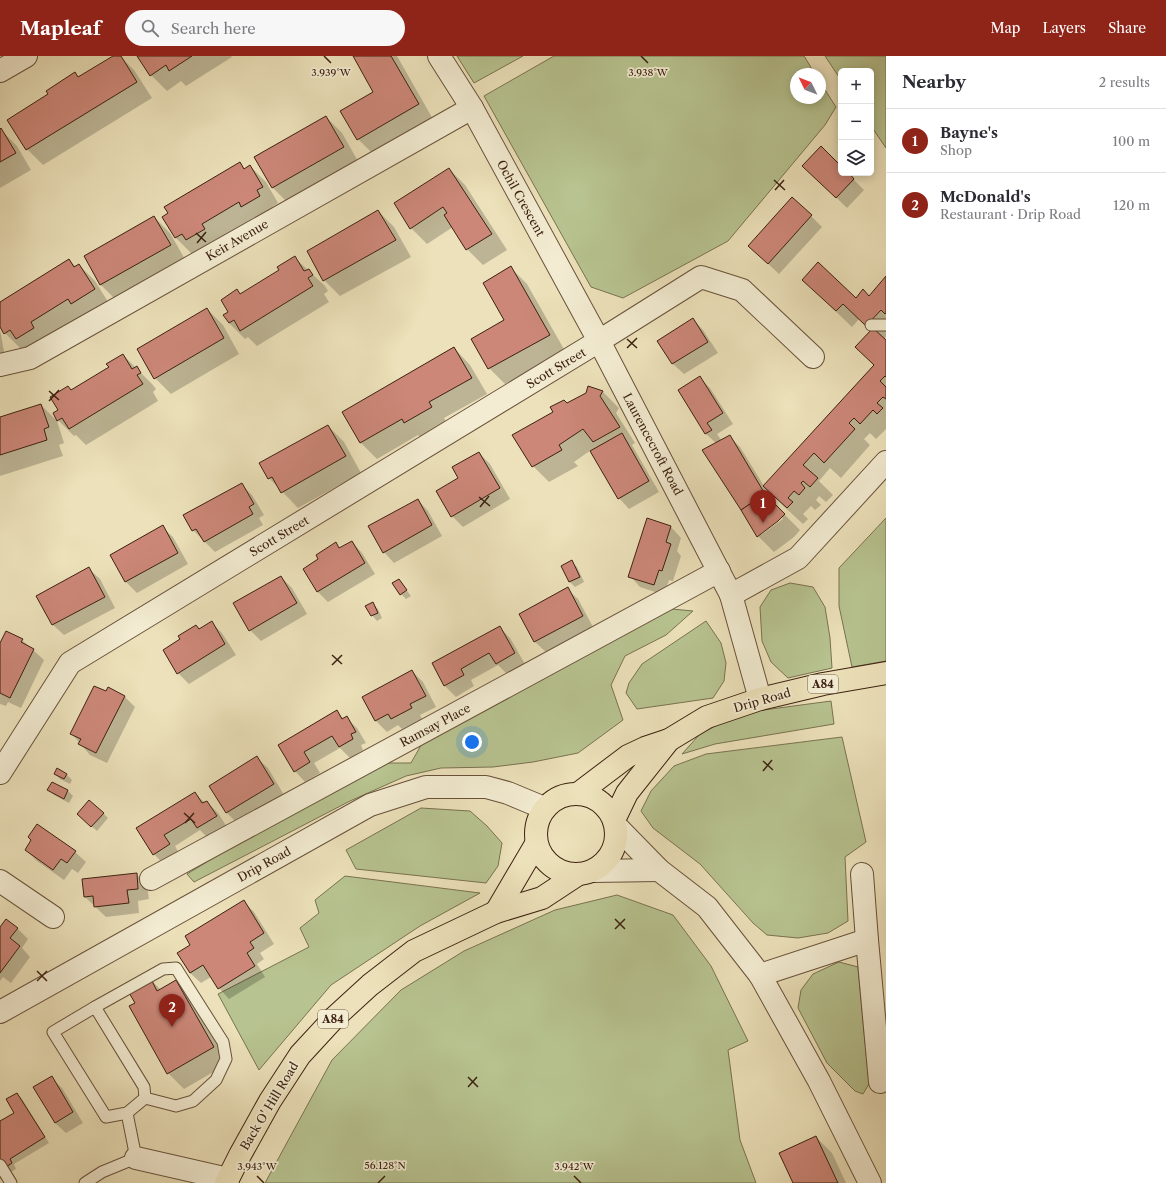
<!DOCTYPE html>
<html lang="en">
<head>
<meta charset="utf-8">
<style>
  body { margin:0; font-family:"Libre Caslon Text",serif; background:#f7f7f7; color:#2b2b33 }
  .controls { position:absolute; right:12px; top:12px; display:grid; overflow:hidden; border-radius:6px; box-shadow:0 2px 10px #0003 }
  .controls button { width:36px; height:36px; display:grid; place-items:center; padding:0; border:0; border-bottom:1px solid #e1e1e2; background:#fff; color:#2b2b33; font:20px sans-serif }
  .compass { position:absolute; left:790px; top:12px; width:36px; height:36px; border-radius:50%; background:#fff; box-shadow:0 2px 10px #0003; rotate:313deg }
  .you { position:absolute; left:472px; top:686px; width:14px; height:14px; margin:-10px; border:3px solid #fff; border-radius:50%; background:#1a73e8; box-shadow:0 0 0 6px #1a73e833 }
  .badge { display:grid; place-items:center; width:26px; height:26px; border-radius:50%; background:#8f2418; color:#fff; font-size:13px; font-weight:700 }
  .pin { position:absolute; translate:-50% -33px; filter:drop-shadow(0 1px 2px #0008) }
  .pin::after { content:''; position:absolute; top:21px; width:14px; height:12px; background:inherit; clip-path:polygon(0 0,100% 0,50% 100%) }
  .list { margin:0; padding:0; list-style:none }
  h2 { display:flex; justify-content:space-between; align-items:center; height:52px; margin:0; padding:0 16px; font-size:17px }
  h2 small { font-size:13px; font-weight:400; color:#7c7c81 }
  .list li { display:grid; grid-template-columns:26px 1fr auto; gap:12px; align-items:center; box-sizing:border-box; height:64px; padding:0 16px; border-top:1px solid #e1e1e2 }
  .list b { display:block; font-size:15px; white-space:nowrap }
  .list p { margin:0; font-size:13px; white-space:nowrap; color:#7c7c81 }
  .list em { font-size:13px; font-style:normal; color:#7c7c81 }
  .icon { flex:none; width:22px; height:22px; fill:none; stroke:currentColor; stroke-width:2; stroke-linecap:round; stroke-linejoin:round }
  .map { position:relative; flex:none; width:886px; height:1127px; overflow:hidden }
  header { display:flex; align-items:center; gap:24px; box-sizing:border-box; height:56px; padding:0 20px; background:#8f2418; color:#fff }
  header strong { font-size:19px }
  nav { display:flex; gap:22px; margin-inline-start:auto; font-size:14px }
  .search { width:280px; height:36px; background:#f7f7f7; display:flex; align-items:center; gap:10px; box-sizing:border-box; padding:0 14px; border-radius:22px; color:#7c7c81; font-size:15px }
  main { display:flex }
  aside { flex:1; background:#fff }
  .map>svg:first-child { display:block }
  .green { fill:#b7c390; stroke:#7a7250 }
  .shadow { fill:#0003; fill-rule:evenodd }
  .building { fill:#cc8778; stroke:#3c2110 }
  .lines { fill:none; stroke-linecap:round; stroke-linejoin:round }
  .service-casing { stroke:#68513a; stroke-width:13 }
  .minor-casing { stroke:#68513a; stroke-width:24 }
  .primary-casing { stroke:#3c2110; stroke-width:24 }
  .service { stroke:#f3ecd2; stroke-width:11 }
  .minor { stroke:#f3ecd2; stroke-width:22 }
  .primary { stroke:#ece1ba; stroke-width:22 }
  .ticks { fill:none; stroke:#3c2110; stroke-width:1.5 }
  .labels { text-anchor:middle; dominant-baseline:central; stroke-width:3.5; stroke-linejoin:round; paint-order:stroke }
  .shield { fill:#f3ecd2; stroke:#735e4a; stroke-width:1 }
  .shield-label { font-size:11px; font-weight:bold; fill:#3c2110 }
  .street-label { font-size:12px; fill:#3c2110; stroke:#f3ecd2 }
  .ticks-label { font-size:10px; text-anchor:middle; fill:#3c2110; stroke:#f3ecd2; stroke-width:3.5; stroke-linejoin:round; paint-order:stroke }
</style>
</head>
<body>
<header>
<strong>Mapleaf</strong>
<div class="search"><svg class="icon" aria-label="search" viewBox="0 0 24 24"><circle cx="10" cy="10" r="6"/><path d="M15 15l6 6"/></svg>Search here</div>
<nav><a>Map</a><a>Layers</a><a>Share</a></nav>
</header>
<main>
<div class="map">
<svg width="886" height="1127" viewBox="0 0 886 1127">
  <rect width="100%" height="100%" fill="#ece1ba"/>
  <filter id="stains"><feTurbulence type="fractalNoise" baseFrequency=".005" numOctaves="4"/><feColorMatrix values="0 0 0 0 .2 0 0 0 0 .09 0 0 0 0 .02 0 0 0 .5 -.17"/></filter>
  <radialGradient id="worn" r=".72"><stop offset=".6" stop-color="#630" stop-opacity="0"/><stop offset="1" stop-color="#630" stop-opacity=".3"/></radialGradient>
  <g class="green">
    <polygon points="457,0 523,0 474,27"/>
    <polygon points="554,0 804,0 815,18 796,18 796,42 820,42 820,26 836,51 825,69 728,185 623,242 591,231 484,40"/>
    <polygon points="825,0 886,0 886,92 871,70 871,15 841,15 841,24"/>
    <polygon points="886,462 886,605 852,611 839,550 839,512"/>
    <polygon points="790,527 813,531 825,551 830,582 832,612 788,622 771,606 762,585 760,551 771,534"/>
    <polygon points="672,553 693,555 666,579 625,600 611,629 623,664 578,697 533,706 493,711 441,712 406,720 350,745 194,826 187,818 345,722 387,707 411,707 424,684"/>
    <polygon points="706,565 721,587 726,607 724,625 713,642 637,653 626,637 629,627 642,608"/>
    <polygon points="831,645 834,668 715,688 682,698 700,678 741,657"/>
    <polygon points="842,681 866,786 845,801 848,865 828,877 798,882 767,879 753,867 700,808 653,772 641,755 651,735 674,710 706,698"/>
    <polygon points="421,752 470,755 487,770 502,787 498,810 486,827 356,813 346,794"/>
    <polygon points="345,820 480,837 420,870 331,929 259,1014 218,938 309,891 300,872 319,857 315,844"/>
    <polygon points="617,839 673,859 711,910 748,985 728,994 740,1084 756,1127 265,1127 332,1004 401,934 464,895 555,854"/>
    <polygon points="839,906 858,911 869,1028 863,1038 855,1035 827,1007 798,952 801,934 813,918"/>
  </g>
  <g class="shadow">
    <polygon points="115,0 120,0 134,14 152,42 43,109 27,93 9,64 50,39 75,18 79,22"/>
    <polygon points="138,0 231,0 232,1 186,30 181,25 167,35 151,19"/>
    <polygon points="354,0 397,0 434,65 374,99 358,83 342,55 375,37"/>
    <polygon points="326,61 342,77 359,107 289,148 273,132 255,102"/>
    <polygon points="0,74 1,74 17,90 31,114 0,132"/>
    <polygon points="240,107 245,113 250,110 266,126 278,147 272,151 275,156 203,200 198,194 192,198 176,182 164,161"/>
    <polygon points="841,111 841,117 847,117 864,134 847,152 814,120"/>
    <polygon points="449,113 465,129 507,194 483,209 467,193 453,171 427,188 411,172"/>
    <polygon points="378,155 394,171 411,201 340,240 324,224"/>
    <polygon points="811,160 822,171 779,218 760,200"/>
    <polygon points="154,161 170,177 186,205 117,245 101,229 85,200"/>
    <polygon points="295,202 325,230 328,235 324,238 329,246 257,290 248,281 245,283 229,267 225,259 229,256 237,234 241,239 280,215"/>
    <polygon points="69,204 76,211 79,209 95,225 110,249 87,263 83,259 46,282 32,299 25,291 21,293 5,277 0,269 0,247"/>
    <polygon points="511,212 527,228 565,295 505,328 489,312 473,283 505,265"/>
    <path d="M886,222V281L884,283L886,285V373L876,383L870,377L864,383L870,389L841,422L830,412L819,425L833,439L826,446L819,440L816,444L821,449L815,454L811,450L803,458L808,463L803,468L765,433L776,450L800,474L794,481L774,496L758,480L716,387L706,378L679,335L700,322L710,332L733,368L717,378L721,384L729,380L740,391L764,430L875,310L872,275L859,263L852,271L803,224L856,243L869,241ZM764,436L770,442L769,443L764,439ZM782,461L783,463L761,479V477Z"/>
    <polygon points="207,253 223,269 239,298 171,338 155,322"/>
    <polygon points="693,263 703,274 718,297 684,318 673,308 658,285"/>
    <polygon points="0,274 6,306 0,307"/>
    <polygon points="454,292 470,309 487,338 444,362 447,367 421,382 418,379 377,403 361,387 343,356"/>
    <polygon points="123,299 152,328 156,333 153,336 158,345 86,389 76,379 74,380 58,364 59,354 71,335 110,312"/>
    <polygon points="589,331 603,336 619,352 616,357 635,387 632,389 659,436 629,453 619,442 591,394 574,406 578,410 549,426 533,410 587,337"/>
    <polygon points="41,349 57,365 64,387 59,389 63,400 0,420 0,362"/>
    <polygon points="328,370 344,386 361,417 298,452 269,422"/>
    <polygon points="479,397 490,408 510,443 463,471 452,460 460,422"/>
    <polygon points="241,428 252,439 264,459 259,462 263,469 215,496 193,474"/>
    <polygon points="418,444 428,455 442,480 394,507 384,496"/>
    <polygon points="162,471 173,481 188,508 137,537 126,526 111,499"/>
    <polygon points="671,471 681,482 677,495 681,500 673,525 669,524 664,539 640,531 630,520"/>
    <polygon points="352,486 362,497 375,518 328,546 318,536 319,503 335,488 340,493"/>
    <polygon points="571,505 577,511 584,526 575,531 570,526 562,510"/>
    <polygon points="89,513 100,523 115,552 64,579 53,569 38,540"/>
    <polygon points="281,521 292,532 307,558 261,585 250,574"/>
    <polygon points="399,524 411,540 406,543 401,538"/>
    <polygon points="567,533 578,543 593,571 546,596 535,586 521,558"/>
    <polygon points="373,548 378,553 382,562 377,565 372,559"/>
    <polygon points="212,567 222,577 236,599 189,628 178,617 182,583 196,570 200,574"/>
    <polygon points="499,571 510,582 525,608 507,618 498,609 471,624 474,630 456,641 445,630 433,608"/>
    <polygon points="22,584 44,604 21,652 8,646 6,650 0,648 0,590"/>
    <polygon points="412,615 423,626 436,651 420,659 422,663 402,673 398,669 387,676 376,665 364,641"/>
    <polygon points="108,632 125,641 135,651 107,707 90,699 71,677 106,637"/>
    <polygon points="337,656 344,663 346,662 357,672 366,687 361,689 363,694 350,702 340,692 314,707 320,717 305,726 295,715 279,689"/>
    <polygon points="257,702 268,712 284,739 238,768 227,757 211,730"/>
    <polygon points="57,714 67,719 72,724 70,728 60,723 55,718"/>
    <polygon points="52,727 68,735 73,740 69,747 54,739 48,734"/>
    <polygon points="195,737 205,747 207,746 218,757 227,771 209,783 200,774 175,790 180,799 164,809 154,798 138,772"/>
    <polygon points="103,757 108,762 97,775 83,763"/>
    <polygon points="26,794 75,796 86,806 78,817 72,813 64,824 37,805"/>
    <polygon points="136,818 147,829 149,843 138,845 139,857 106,861 85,841"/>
    <polygon points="243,845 254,856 274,888 260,897 264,903 257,908 265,921 229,943 219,932 211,921 201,927 190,917 191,889"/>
    <polygon points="0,873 18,873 28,883 22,892 30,901 11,927 3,921 0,925"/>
    <polygon points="151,924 161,934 176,925 192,941 229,1007 184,1033 168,1017 136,947"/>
    <polygon points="51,1022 62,1032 83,1067 66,1077 55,1067"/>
    <polygon points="17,1038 22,1043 49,1087 14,1108 16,1113 0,1123 0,1066 16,1057"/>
    <polygon points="816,1081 832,1097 846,1127 794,1127"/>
  </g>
  <g class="building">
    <polygon points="113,0 121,0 137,26 26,94 7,64 48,38 46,35 75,16 78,21"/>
    <polygon points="137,0 192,0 169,15 166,9 150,20"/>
    <polygon points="353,0 391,0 419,48 357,84 340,55 373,36"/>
    <polygon points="326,60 344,91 272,132 254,101"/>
    <polygon points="1,72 16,97 0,106 0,73"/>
    <polygon points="821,90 841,110 841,117 849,117 854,123 836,142 802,110"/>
    <polygon points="240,106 244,113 250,109 263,131 257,134 260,140 241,151 239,146 202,168 205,173 186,184 182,178 175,182 162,161 168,157 164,151"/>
    <polygon points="449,112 492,178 466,194 444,159 447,157 443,151 410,173 394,147"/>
    <polygon points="792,141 812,159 768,208 748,190"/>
    <polygon points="378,154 396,184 323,225 307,195"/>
    <polygon points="154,160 171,189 100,229 84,200"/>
    <polygon points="295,200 304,215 309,213 313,219 308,222 313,230 240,275 234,264 229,267 223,259 228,256 221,244 237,233 240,238 279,214 277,211"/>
    <polygon points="69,203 74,211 79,208 95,233 71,248 68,243 31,266 34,272 16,283 10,274 4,278 0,271 0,246"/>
    <polygon points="818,206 856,242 863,233 869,240 886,220 886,257 885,258 881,254 866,270 843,248 836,255 802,224"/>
    <polygon points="511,210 550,279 488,313 471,283 504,264 483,227"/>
    <polygon points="207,252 224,282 154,323 137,293"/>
    <polygon points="693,262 708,286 672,308 657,285"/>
    <polygon points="873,272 886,284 886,321 885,320 880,325 886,331 886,343 883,341 877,347 883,352 877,358 873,354 860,368 854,362 849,367 855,373 824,407 814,397 803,409 818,422 810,431 803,425 801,427 805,432 799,439 794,435 788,442 793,446 787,452 763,430 874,309 855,291"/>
    <polygon points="454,291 472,322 429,346 432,351 404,367 402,363 360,387 342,356"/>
    <polygon points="123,298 132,313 137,310 141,317 137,319 143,328 69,373 62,362 57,365 53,357 58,354 50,341 68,330 71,334 109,311 106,308"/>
    <polygon points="700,320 723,357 707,367 712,374 705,378 678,334"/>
    <polygon points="588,330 603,335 600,340 620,371 593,386 583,373 559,389 562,394 532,411 512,379 553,356 550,351 564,344 567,347 586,337"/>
    <polygon points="41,348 49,371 44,373 47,384 0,399 0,361"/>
    <polygon points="328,369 346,400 281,437 272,421 268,423 259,407"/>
    <polygon points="622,377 649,425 618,443 590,395"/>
    <polygon points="730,379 765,438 741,454 702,394"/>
    <polygon points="479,396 500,432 451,461 436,435 458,422 452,411"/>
    <polygon points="242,427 254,448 249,451 253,458 204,486 196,473 192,475 183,459"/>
    <polygon points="765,438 785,458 778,465 757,481 741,454"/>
    <polygon points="418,443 432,469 383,497 368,470"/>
    <polygon points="647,462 671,470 666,486 671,488 662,515 659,514 654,529 628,521"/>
    <polygon points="163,469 178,497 125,526 110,499"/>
    <polygon points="352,485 365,507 317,536 303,513 318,503 316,499 336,486 339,492"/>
    <polygon points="572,504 580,521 569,526 561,510"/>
    <polygon points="89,511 105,541 52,569 36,540"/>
    <polygon points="281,520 297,547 249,575 233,547"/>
    <polygon points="399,523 407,534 400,539 392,527"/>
    <polygon points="568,531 583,560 534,586 519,558"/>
    <polygon points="373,546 378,557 371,560 365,550"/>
    <polygon points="212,565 225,588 177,618 163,594 180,583 178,580 196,569 199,573"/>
    <polygon points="500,570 515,597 496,608 489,597 461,613 464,619 444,630 432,607"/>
    <polygon points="6,575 23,583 21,586 34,593 10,642 0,637 0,587"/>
    <polygon points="412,614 426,640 410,648 412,652 391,663 388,658 375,665 362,641"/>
    <polygon points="94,630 106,635 108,631 125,640 96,697 78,688 81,683 70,678"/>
    <polygon points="337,654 342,663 347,660 356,676 351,678 353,683 339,691 332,680 304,696 310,706 294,716 278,689"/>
    <polygon points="257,700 274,728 226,757 209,730"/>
    <polygon points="57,712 67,718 64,723 54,718"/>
    <polygon points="52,726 68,734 64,743 47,734"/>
    <polygon points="195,736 202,747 207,745 217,760 197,772 191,763 164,779 170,788 153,799 136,772"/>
    <polygon points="89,744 104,757 91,771 77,758"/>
    <polygon points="37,768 76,795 67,807 61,803 53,814 25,794 31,784 28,781"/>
    <polygon points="137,817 138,833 127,834 129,847 94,851 93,840 84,841 82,823"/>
    <polygon points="244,844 264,877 250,886 254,892 247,897 255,910 218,933 203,909 190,917 177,897 190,889 185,880"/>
    <polygon points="6,863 18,872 10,882 20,890 0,917 0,871"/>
    <polygon points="151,923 157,935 176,924 214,991 167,1018 129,950 135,947 128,935"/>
    <polygon points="52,1020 73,1056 55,1067 33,1031"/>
    <polygon points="17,1037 45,1081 10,1103 12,1107 0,1115 0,1065 14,1057 6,1043"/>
    <polygon points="816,1080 838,1127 793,1127 779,1097"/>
  </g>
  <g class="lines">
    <g class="service-casing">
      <g id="service">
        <polyline points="871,269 886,269"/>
        <polyline points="95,951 163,913 176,912 223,986 226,1003 216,1024 193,1045 176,1050 145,1042"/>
        <polyline points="0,1109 11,1127"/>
        <polyline points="85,1127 102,1116 136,1102 127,1057 106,1061 53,976 95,951 144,1031 145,1042 127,1057"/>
      </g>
    </g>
    <g class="minor-casing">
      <g id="minor">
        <polyline points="0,15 26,0"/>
        <polyline points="813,301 742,234 701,221 599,285 731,539 798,502 886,406"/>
        <polyline points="0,309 30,302 472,52"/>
        <polyline points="731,539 760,643"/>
        <polyline points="0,717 70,607 599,285 472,52 439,0"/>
        <polyline points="617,771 659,814 707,851 760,919 819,1025 870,1127"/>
        <polyline points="593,815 659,814"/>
        <polyline points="862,818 867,884 880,1026"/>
        <polyline points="151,823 719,515"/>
        <polyline points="0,825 53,861"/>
        <polyline points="760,919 867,884"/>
        <polyline points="0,956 370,749 426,731 486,731 508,737 544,752"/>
        <polyline points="136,1102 228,1123"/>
      </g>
    </g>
    <g class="primary-casing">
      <g id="primary">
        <polyline points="579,737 628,700 645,692 669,684 707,661 760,643 823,628 886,617"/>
        <circle cx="576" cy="778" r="40"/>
        <polyline points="614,764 627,737 669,684"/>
        <polyline points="496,856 536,788"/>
        <polyline points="226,1127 240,1099 270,1045 300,999 335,961 370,929 414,895 496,856 542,842 577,819"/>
      </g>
    </g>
    <use href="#service" class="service"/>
    <use href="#minor" class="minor"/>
    <use href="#primary" class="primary"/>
  </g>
  <path class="ticks" d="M324,0L331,7M641,0L648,7M774,124L785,134M775,134L784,124M196,177L206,186M197,187L206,176M627,283L637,292M627,292L637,282M49,335L59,344M49,345L59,334M479,441L490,450M480,451L489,440M332,599L342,608M332,609L342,599M763,705L773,714M763,715L772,704M184,757L195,767M185,767L194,757M615,863L625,873M615,873L625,863M37,915L47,925M37,925L47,915M468,1021L478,1031M468,1031L477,1021M257,1120L264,1127M574,1120L581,1127M378,1127L385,1120"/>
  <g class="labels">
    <g class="shield">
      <rect x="808" y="619" width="30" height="18" rx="3"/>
      <rect x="318" y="954" width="30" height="18" rx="3"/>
    </g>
    <g class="shield-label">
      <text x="823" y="628">A84</text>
      <text x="333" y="963">A84</text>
    </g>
    <g class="street-label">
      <text transform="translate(521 142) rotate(61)">Ochil Crescent</text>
      <text transform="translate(237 184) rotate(-30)">Keir Avenue</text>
      <text transform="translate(556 312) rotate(-31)">Scott Street</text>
      <text transform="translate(653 388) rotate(62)">Laurencecroft Road</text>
      <text transform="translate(279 480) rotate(-31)">Scott Street</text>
      <text transform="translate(762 644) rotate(-16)">Drip Road</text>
      <text transform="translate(435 669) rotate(-28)">Ramsay Place</text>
      <text transform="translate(264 808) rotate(-29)">Drip Road</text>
      <text transform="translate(269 1050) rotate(-59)">Back O' Hill Road</text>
    </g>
  </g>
  <g class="ticks-label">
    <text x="331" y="20">3.939°W</text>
    <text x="648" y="20">3.938°W</text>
    <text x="385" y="1113">56.128°N</text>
    <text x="257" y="1114">3.943°W</text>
    <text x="574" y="1114">3.942°W</text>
  </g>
  <rect width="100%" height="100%" filter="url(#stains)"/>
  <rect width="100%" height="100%" fill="url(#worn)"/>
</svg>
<div class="controls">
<button>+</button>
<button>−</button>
<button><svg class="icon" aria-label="layers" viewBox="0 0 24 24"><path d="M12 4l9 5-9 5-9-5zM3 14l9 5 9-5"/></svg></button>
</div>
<svg class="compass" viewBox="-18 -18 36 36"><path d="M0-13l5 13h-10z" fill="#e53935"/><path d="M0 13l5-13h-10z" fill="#7c7c81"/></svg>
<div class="you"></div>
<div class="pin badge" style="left:763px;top:467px">1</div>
<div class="pin badge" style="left:172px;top:971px">2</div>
</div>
<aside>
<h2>Nearby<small>2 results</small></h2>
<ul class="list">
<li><span class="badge">1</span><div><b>Bayne's</b><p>Shop</p></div><em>100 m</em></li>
<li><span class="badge">2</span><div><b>McDonald's</b><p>Restaurant · Drip Road</p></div><em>120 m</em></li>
</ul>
</aside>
</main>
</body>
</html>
